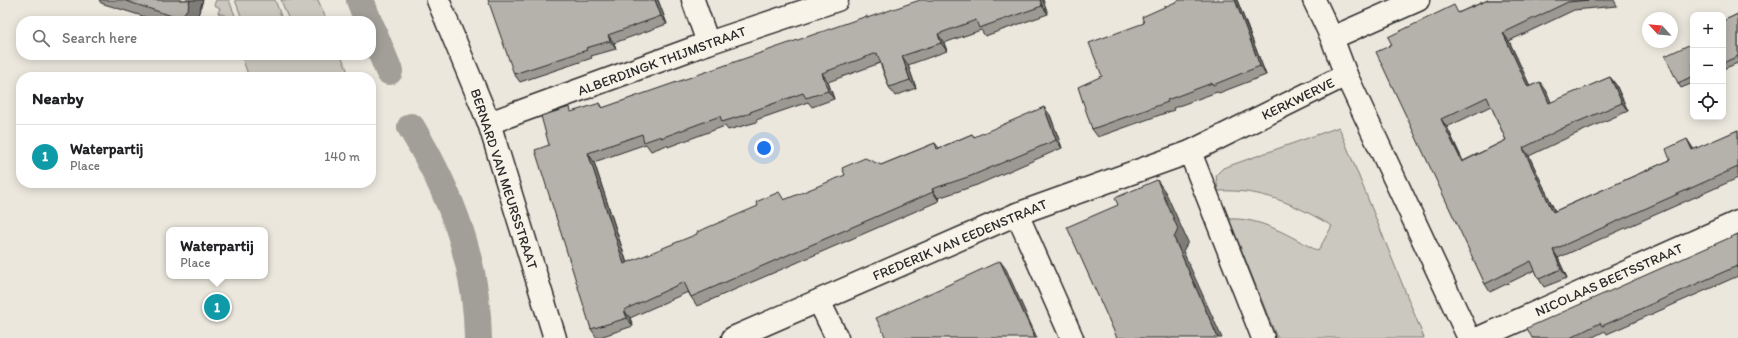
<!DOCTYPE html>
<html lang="en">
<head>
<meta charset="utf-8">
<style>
  body { margin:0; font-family:Itim,sans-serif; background:#f2f2f2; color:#202124 }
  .controls { position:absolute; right:12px; top:12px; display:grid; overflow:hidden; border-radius:8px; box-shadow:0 2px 10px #0003 }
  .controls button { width:36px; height:36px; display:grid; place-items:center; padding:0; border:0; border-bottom:1px solid #e0e0e0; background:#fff; color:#202124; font:20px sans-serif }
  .compass { position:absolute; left:1642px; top:12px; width:36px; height:36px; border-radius:50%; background:#fff; box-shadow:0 2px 10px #0003; rotate:296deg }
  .you { position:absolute; left:764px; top:148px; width:14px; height:14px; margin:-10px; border:3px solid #fff; border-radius:50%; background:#1a73e8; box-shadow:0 0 0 6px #1a73e833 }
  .badge { display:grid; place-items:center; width:26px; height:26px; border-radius:50%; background:#2563eb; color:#fff; font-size:13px; font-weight:700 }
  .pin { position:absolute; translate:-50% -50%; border:2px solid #fff; box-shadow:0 1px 4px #0006 }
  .popup { position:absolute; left:166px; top:227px; width:102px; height:52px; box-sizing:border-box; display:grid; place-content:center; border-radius:8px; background:#fff; filter:drop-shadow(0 1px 3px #0005); font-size:13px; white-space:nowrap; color:#757577 }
  .popup b { font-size:15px; color:#202124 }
  .popup::after { content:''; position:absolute; left:50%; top:100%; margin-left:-8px; border:8px solid transparent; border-top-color:#fff }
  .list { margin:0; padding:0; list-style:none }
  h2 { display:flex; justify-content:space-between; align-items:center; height:52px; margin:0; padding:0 16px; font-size:17px }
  h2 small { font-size:13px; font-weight:400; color:#757577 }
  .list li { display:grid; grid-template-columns:26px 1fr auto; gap:12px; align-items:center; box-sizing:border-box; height:64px; padding:0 16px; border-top:1px solid #e0e0e0 }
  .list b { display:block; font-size:15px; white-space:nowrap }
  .list p { margin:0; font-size:13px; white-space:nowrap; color:#757577 }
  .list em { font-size:13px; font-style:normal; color:#757577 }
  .icon { flex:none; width:22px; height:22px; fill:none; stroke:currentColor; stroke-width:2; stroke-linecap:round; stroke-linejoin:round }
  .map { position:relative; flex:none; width:1738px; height:338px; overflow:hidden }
  .search { position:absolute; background:#fff; box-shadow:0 2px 10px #0003; left:16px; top:16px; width:360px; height:44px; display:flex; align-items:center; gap:10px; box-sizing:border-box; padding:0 14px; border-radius:16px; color:#757577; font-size:15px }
  .panel { position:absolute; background:#fff; box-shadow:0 2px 10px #0003; left:16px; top:72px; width:360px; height:116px; border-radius:16px }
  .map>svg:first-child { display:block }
  .green { fill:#cbc8bf; stroke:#7b7a75 }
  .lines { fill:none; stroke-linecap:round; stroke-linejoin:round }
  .canal { stroke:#a29f98; stroke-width:28 }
  .street-casing { stroke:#2b2b2b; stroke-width:25 }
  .street { stroke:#f7f3e8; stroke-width:22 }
  .wall { fill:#9c9993; stroke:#2b2b2b; fill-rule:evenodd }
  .shaded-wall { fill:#7f7d78; stroke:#2b2b2b }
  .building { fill:#b5b2ab; stroke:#2b2b2b; fill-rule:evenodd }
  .labels { text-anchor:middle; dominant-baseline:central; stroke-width:3.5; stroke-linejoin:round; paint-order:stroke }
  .street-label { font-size:14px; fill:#2b2b2b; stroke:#f7f3e8 }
</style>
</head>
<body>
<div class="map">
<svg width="1738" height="338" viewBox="0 0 1738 338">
  <rect width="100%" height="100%" fill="#ebe7dd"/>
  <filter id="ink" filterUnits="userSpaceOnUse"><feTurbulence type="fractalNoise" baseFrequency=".025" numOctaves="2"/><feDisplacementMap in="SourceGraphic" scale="8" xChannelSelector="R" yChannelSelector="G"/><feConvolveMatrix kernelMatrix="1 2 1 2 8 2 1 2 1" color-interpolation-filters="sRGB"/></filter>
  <g filter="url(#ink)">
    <g class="green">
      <polygon points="216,0 229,0 237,21 229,21 227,16 218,13 220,8 214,5"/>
      <polygon points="235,0 275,0 281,16 268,21 243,21"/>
      <polygon points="281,0 318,0 327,21 283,21 288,18"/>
      <polygon points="241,55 341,55 350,77 249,77"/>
      <path d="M1339,127L1424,338H1277L1229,219C1261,217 1291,237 1318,251L1332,226C1294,204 1263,189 1218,191L1216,175L1223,168Z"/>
    </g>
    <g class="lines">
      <g class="canal">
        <polyline points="360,0 368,21"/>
        <polyline points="371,27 389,71"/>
        <path d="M411,127C451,194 477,260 478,338"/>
      </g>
      <g class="street-casing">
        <g id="street">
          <polyline points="438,0 489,123 555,338"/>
          <polyline points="693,0 708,43"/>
          <polyline points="1314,0 1332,38 1346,75"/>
          <polyline points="1332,38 1418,0"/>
          <polyline points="489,123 708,43 837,0"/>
          <polyline points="1017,214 1072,338"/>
          <polyline points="819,301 837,338"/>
          <polyline points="733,338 1017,214 1190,152"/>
          <polyline points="1263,338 1190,152 1346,75 1469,338"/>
          <polyline points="1479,338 1738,222"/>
        </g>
      </g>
      <use href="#street" class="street"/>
    </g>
    <g class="wall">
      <polygon points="99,0 203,0 196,21 158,21 101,3"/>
      <polygon points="658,0 667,24 614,43 616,49 591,56 592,58 520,82 514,74"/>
      <polygon points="1043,0 1048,14 985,36 981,30 944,43 947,51 908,65 916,88 895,96 889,87 880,63 828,82 834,99 812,107 808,102 756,120 757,122 728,130 725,126 668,147 667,145 651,151 646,144 594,162 627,263 785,200 881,165 935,143 939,148 972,134 974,137 1050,115 1062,148 977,185 938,198 939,201 697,306 691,297 688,292 630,318 633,326 597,338 591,329 549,145 600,103 603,108 868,18"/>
      <polygon points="1237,0 1266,75 1219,93 1217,92 1173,108 1174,110 1098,137 1092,129 1102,76 1144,23"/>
      <path d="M1488,0H1614L1617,6L1574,10L1509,41L1530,86L1546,90L1551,103L1610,77L1616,85L1628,111L1569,137L1529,156L1555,211L1670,160L1693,148L1694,150L1738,130V178L1558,258L1567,278L1544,287L1539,279L1535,270L1490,292L1485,284L1392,45L1460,12ZM1491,106L1506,140L1463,161L1447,127Z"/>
      <polygon points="1738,14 1738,63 1723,69 1723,21"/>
      <polygon points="1693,43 1693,83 1681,88 1678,83"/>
      <polygon points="1738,234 1738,276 1607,334 1605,331 1591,338 1532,338"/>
    </g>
    <g class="shaded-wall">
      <polygon points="190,0 203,0 196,21 186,21 182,16"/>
      <polygon points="655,0 658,0 667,24 661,16"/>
      <polygon points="1040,0 1043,0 1048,14 1042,6"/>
      <polygon points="1235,0 1237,0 1266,75 1260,66"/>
      <polygon points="1503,33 1509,41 1534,95 1528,87"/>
      <polygon points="938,34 944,43 947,51 941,43"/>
      <polygon points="608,35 614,43 616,49 610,41"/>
      <polygon points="902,56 908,65 916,88 910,80"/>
      <polygon points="822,73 828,82 834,99 828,91"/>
      <polygon points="1610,77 1616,85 1628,111 1622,103"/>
      <polygon points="1540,82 1546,90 1555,112 1549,103"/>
      <polygon points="1044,107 1050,115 1062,148 1056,140"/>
      <polygon points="1441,119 1447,127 1467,170 1462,162"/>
      <polygon points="1687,139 1693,148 1698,159 1692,150"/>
      <polygon points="1523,148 1529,156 1559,220 1553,212"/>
      <polygon points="588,153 594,162 630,273 624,264"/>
      <polygon points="1157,180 1166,193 1188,242 1183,251 1222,338 1218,338 1174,238"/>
      <polygon points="932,189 938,198 939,201 933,192"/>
      <polygon points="1553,250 1558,258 1567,278 1561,269"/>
      <polygon points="1000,261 1006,269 1037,338 1035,338"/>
      <polygon points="624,310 630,318 633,326 627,318"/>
    </g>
    <g class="building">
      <polygon points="123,0 190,0 188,8 182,16 172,16"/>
      <polygon points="488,0 655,0 661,16 608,35 610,41 586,48 587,50 514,74"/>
      <polygon points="920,0 1040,0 1042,6 979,28 976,20 938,34 941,43 902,56 910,80 889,87 877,53 822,73 828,91 806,98 803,93 750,112 751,113 722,122 720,116 661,138 661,136 644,142 642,134 588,153 624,264 697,234 697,232 758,206 756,202 779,192 784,200 845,175 842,168 865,158 881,165 935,143 937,149 972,134 974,137 1044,107 1056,140 971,176 932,189 933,192 691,297 684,282 624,310 627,318 591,329 535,150 549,145 541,116 570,107 571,112 600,103 602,108 867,16 867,18"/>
      <polygon points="1180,0 1235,0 1260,66 1213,85 1212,83 1167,100 1168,102 1092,129 1078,87 1102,76 1089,43 1144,23 1142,17"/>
      <path d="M1488,0H1589L1568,2L1503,33L1528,87L1540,82L1549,103L1610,77L1622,103L1563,128L1523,148L1553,212L1670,160L1666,149L1687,139L1692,150L1738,130V167L1553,250L1561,269L1539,279L1531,261L1485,284L1376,52L1392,45L1388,37L1454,5L1458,13ZM1487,97L1506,140L1462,162L1441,119Z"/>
      <polygon points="1738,14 1738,56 1723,63 1723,21"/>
      <polygon points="1693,34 1693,40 1691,35"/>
      <polygon points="1693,43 1693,76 1678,83 1665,56"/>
      <polygon points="1157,180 1178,229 1174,238 1218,338 1117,338 1067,227 1118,205 1115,198"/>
      <polygon points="1738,234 1738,269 1737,266 1602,326 1600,323 1570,338 1532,338 1527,328"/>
      <polygon points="1000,261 1035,338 886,338 876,318"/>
    </g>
  </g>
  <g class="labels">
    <g class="street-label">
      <text transform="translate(662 61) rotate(-20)">ALBERDINGK THIJMSTRAAT</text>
      <text transform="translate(1298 99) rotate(-26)">KERKWERVE</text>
      <text transform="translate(504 179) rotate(72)">BERNARD VAN MEURSSTRAAT</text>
      <text transform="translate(960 240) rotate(-23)">FREDERIK VAN EEDENSTRAAT</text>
      <text transform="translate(1609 280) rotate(-24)">NICOLAAS BEETSSTRAAT</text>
    </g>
  </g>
</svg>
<div class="controls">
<button>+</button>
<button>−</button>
<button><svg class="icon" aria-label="locate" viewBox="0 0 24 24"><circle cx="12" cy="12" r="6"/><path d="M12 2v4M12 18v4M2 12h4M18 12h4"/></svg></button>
</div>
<svg class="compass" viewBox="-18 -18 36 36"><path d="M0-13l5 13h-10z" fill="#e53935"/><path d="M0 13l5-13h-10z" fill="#757577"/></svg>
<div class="you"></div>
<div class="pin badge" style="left:217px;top:307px;background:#0f9aa8">1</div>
<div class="popup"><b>Waterpartij</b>Place</div>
<div class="search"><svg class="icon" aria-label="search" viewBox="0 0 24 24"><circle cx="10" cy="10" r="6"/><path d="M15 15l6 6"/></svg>Search here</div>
<section class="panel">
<h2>Nearby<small></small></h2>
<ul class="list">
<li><span class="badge" style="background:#0f9aa8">1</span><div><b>Waterpartij</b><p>Place</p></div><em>140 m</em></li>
</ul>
</section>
</div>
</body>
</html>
